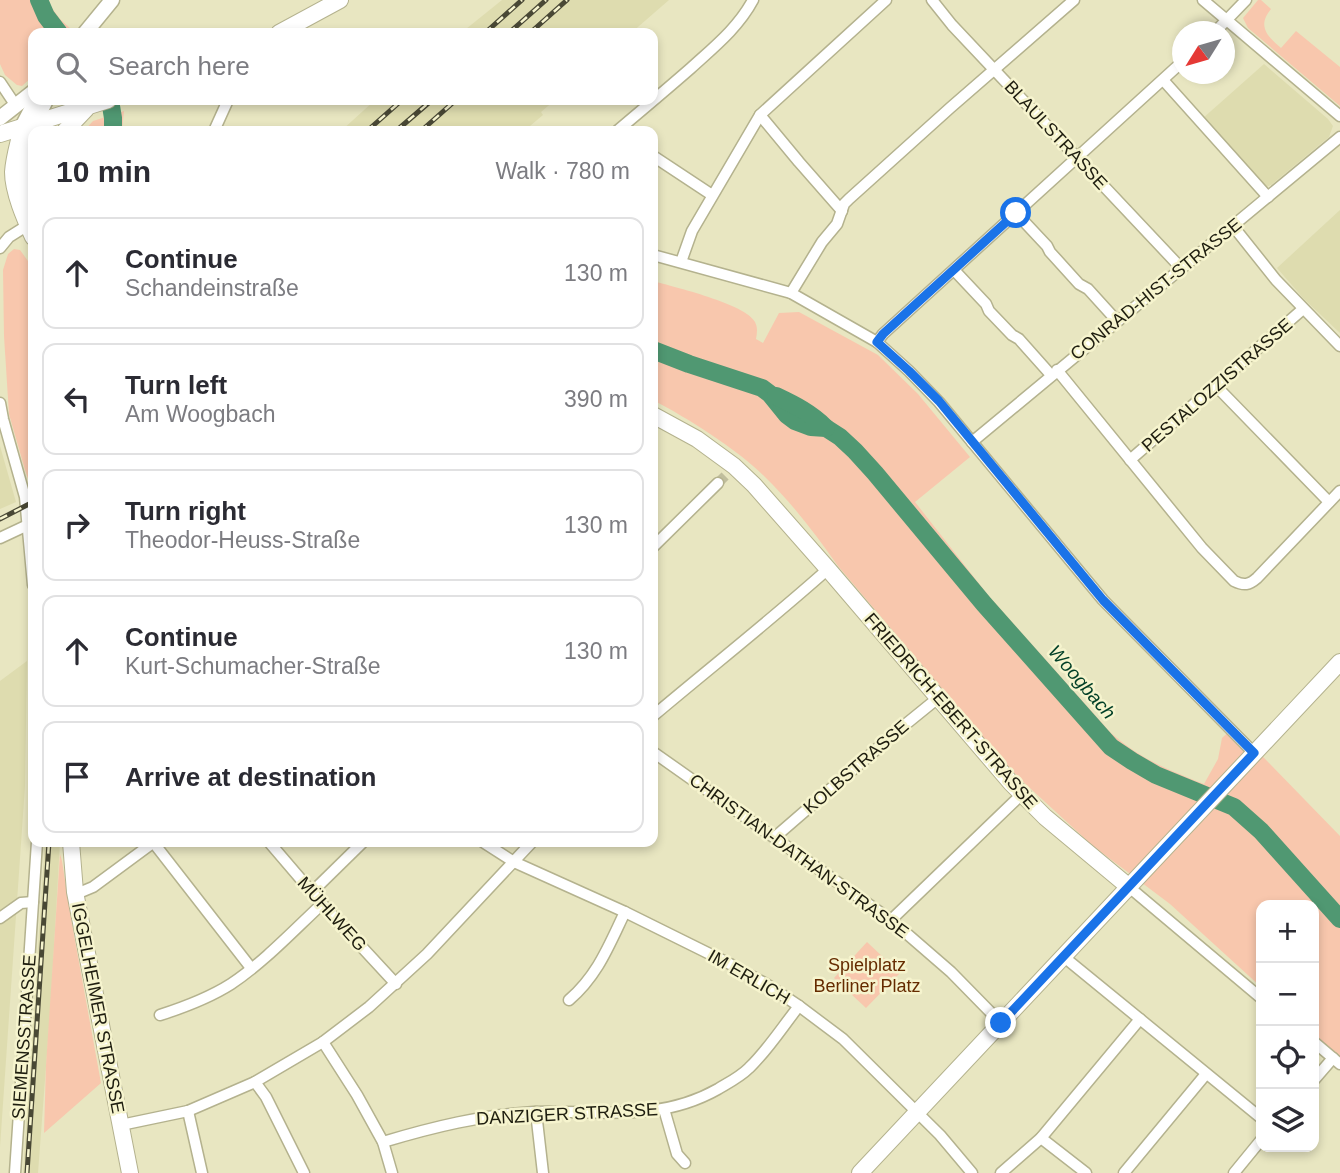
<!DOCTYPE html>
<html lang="en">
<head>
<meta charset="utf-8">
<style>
  body { margin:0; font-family:Helvetica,sans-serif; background:#f2f2f3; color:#2b2b33 }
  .controls { position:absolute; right:21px; bottom:21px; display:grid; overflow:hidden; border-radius:14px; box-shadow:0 4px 10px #0003 }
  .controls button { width:63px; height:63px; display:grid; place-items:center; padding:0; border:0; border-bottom:2px solid #e1e1e2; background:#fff; color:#2b2b33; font:35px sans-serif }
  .compass { position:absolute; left:1172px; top:21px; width:63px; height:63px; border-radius:50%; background:#fff; box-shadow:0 4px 10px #0003; rotate:233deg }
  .stop { position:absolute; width:21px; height:21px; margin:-16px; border:5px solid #1a73e8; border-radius:50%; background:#fff }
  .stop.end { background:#1a73e8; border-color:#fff; box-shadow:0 2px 7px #0008 }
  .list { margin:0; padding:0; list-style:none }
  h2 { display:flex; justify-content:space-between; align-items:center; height:91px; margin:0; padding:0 28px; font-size:30px }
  h2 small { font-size:23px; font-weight:400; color:#7c7c81 }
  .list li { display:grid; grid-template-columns:46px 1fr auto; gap:21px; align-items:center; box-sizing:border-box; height:112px; margin:0 14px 14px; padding:0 14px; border:2px solid #e1e1e2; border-radius:14px }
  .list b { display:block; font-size:26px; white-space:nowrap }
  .list p { margin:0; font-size:23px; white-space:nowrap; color:#7c7c81 }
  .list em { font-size:23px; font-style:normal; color:#7c7c81 }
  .icon { flex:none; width:38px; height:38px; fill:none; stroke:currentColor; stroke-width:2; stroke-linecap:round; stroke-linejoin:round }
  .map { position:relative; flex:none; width:1340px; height:1173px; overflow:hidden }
  .search { position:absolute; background:#fff; box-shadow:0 4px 10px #0003; left:28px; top:28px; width:630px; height:77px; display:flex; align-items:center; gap:18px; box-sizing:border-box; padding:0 24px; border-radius:14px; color:#7c7c81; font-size:26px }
  .panel { position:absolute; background:#fff; box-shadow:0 4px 10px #0003; left:28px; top:126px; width:630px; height:721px; border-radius:14px }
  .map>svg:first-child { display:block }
  .built { fill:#dedcaf }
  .green { fill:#f8c7ad }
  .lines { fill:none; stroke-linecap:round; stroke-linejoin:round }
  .river { stroke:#509872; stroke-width:18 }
  .minor-tunnel { stroke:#c0be9d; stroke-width:10; stroke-dasharray:10 5; stroke-linecap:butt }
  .minor-casing { stroke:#b4b28e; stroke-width:13 }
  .tertiary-casing { stroke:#b4b28e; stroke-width:17 }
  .secondary-casing { stroke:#b4b28e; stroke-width:18 }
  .minor { stroke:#fff; stroke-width:10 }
  .tertiary { stroke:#fff; stroke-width:14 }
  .secondary { stroke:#fff; stroke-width:16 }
  .rail-casing { stroke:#494835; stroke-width:5 }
  .rail { stroke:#f6f4ce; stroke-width:2.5; stroke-dasharray:8; stroke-linecap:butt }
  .route { stroke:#1a73e8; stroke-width:9 }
  .labels { text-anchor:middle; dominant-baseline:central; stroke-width:5; stroke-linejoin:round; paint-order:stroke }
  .street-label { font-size:18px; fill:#1e1d0f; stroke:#f6f4ce }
  .park-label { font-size:18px; fill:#652b00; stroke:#f6f4ce }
  .water-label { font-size:19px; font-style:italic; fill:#003f26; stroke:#f6f4ce }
</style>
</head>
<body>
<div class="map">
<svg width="1340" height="1173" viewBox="0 0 1340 1173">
  <rect width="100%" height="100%" fill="#e8e6c1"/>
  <g class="built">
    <polygon points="502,0 669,0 631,33 461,33"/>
    <polygon points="1264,64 1328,119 1333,126 1329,137 1271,185 1266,187 1202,119"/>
    <polygon points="375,100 555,100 541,112 543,115 524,131 341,131"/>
    <polygon points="1340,210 1340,333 1304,299 1277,268"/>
    <polygon points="0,446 16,502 0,509"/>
    <polygon points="27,661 25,786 0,1147 0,681"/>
    <polygon points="45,842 60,842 51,1000 38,1173 23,1173"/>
  </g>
  <g class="green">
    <polygon points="0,0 46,0 60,19 72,30 69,33 33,33 33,76 22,86 17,85 5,75 0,64"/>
    <path d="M1258,0H1261L1271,9C1257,26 1267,36 1281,48L1296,31L1340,67V106L1248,28L1243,18Z"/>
    <polygon points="124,111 122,131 84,131 93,121"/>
    <polygon points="14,249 20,250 33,268 33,493 25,470 9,414 4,336 3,270 8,254"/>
    <path d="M653,281C674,287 746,304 755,322C758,328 757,333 756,339L763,343L779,313L799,312L878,355L918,394L970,457L915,502L988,595L1111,733C1142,760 1167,769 1204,784L1218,759L1222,738L1234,727L1340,836V1058L1314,1034V905H1261V987L1170,904L1093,846L1019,778L984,739L838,566C816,535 793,504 765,477C737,449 689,419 653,400Z"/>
    <polygon points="60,854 62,861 70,913 101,1083 44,1133 46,1065"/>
    <polygon points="867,942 900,973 866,1008 834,978"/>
  </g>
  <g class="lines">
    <g class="river">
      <polyline points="39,0 46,16 59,33"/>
      <polyline points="110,100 113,118 113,131"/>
      <polyline points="653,350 689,364 762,388 770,394 787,415 795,421 811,427 826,428 840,437 855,451 875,473 984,604 1111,747 1132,761 1156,775 1234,807 1261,831 1340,919"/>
      <path d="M776,396C795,405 811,413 826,428"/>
    </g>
    <polyline class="minor-tunnel" points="718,483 728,473"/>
    <g class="minor-casing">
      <g id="minor">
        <polyline points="932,0 952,25 1181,268"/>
        <polyline points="1203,0 1340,116"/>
        <polyline points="1215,32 1246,0"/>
        <polyline points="1164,81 1268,197"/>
        <polyline points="0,82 16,106"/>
        <polyline points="760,115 799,162 842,211"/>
        <polyline points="214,131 228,100"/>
        <path d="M617,131C642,110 667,89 691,68C714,47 738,28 753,0"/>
        <polyline points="653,156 712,195"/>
        <polyline points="1016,213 1047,246 1050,252 1079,284 1088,289 1117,321"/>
        <polyline points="1233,226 1276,280 1340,346"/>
        <polyline points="0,248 9,237 28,225"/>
        <polyline points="653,255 791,293 877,342 909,371 939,402 1103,600 1254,753"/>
        <polyline points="681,262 692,231 760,115 886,0"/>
        <polyline points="954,270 986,304 989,311 1012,335 1019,339 1051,375"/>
        <polyline points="791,293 822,242 837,224 844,204 849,199 950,108 1074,0"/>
        <polyline points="877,342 883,334 1182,62"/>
        <path d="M1057,370L1202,548L1234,581C1244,586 1249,585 1257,578L1340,491"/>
        <polyline points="1216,386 1329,502"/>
        <polyline points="0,403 3,419 25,497 33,585"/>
        <polyline points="972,442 1340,137"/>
        <polyline points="1130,460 1303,309"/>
        <polyline points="0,538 32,523"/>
        <polyline points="653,547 718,483"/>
        <path d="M653,716C711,667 771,620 828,569"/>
        <polyline points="653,752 891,920 951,972 1001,1023"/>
        <polyline points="775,837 901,728 938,698"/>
        <polyline points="153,842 251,968"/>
        <polyline points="269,842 322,904 396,984"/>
        <polyline points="483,842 514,862 625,912 730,964 766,984 799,1006 843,1039 940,1135 972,1173"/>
        <polyline points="1129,887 1261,998"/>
        <polyline points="75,892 81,892 93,887 154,842"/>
        <polyline points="312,892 363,842"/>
        <polyline points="0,918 21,903 33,902"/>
        <polyline points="891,920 1022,794"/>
        <polyline points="1064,957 1261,1118"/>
        <path d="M569,1000C598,975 609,945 625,912"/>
        <path d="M160,1015C185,1007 209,998 231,984C264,962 293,931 322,904"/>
        <polyline points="323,1042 357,1095 383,1142 392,1173"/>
        <polyline points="1314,1042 1340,1064"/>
        <polyline points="1314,1080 1333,1058"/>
        <polyline points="255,1082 266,1097 304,1173"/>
        <polyline points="664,1109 677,1154 685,1163"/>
        <polyline points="188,1111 202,1173"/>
        <polyline points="536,1112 543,1173"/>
        <polyline points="121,1125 188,1111 255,1082 323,1042 369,1007 427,954 532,842"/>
        <polyline points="1041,1138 1086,1173"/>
        <path d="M383,1142C433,1127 482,1115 534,1112C599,1110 658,1123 718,1089C728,1083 740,1077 749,1068C768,1050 783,1026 799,1006"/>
        <polyline points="15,1173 37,842"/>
        <polyline points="1001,1173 1041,1138 1140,1019"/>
        <polyline points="1124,1173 1206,1074"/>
        <polyline points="1234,1173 1261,1140"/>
      </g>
    </g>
    <g class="tertiary-casing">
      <g id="tertiary">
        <polyline points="85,33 112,0"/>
        <polyline points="0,118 33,92"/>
        <polyline points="35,123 46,100"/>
        <polyline points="22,127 36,100"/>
      </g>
    </g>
    <g class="secondary-casing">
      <g id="secondary">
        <polyline points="279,33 340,0"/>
        <path d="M22,127C19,142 14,157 13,172C13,192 25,219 33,237"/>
        <polyline points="65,131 86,109"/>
        <polyline points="0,134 108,100"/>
        <polyline points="24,206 29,154 33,132"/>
        <polyline points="653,415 697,439 734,466 754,485 828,569 1011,783 1045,817 1129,887"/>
        <polyline points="71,842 75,892 130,1173"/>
        <polyline points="860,1173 1340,662"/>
      </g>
    </g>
    <use href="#minor" class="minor"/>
    <use href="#tertiary" class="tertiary"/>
    <use href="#secondary" class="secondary"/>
    <g class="rail-casing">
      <g id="rail">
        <polyline points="485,33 522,0"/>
        <polyline points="509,33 546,0"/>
        <polyline points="530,33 567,0"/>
        <polyline points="367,131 402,100"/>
        <polyline points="396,131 432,100"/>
        <polyline points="421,131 456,100"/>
        <polyline points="0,519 33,502"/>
        <polyline points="27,1173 49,842"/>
      </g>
    </g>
    <use href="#rail" class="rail"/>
  </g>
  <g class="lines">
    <polyline class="route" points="1001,1023 1254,753 1103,600 939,401 909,371 877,342 883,334 1016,213"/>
  </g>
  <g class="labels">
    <g class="street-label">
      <text transform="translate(1056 135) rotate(47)">BLAULSTRASSE</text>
      <text transform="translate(1156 289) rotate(-39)">CONRAD-HIST-STRASSE</text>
      <text transform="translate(1217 385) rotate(-41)">PESTALOZZISTRASSE</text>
      <text transform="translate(951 711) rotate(49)">FRIEDRICH-EBERT-STRASSE</text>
      <text transform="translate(856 767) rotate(-41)">KOLBSTRASSE</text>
      <text transform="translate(799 856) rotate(36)">CHRISTIAN-DATHAN-STRASSE</text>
      <text transform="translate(332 914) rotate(48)">MÜHLWEG</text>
      <text transform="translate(749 977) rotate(30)">IM ERLICH</text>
      <text transform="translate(98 1008) rotate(79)">IGGELHEIMER STRASSE</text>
      <text transform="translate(24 1037) rotate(-86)">SIEMENSSTRASSE</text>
      <text transform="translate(567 1114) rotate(-3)">DANZIGER STRASSE</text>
    </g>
    <g class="park-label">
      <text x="867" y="965">Spielplatz<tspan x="867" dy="21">Berliner Platz</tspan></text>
    </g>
    <g class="water-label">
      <text transform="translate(1082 682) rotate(49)">Woogbach</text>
    </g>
  </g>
</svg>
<div class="controls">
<button>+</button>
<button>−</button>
<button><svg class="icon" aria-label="locate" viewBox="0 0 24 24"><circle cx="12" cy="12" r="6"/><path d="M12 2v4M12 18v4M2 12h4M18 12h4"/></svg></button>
<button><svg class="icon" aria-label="layers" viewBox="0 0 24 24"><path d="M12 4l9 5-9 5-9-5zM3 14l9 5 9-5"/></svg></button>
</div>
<svg class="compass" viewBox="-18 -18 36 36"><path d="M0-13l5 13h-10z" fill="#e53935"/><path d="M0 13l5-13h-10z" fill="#7c7c81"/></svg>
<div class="stop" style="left:1016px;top:213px"></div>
<div class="stop end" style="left:1001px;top:1023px"></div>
<div class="search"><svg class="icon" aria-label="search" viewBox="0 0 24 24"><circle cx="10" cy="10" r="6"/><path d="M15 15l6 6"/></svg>Search here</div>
<section class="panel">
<h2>10 min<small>Walk · 780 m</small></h2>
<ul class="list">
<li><svg class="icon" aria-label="ahead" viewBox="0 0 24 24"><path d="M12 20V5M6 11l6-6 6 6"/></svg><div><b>Continue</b><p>Schandeinstraße</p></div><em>130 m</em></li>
<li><svg class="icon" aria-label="left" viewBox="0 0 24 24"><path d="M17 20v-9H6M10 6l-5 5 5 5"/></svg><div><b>Turn left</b><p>Am Woogbach</p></div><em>390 m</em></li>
<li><svg class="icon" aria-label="right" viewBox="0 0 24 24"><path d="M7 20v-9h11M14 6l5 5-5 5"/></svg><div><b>Turn right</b><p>Theodor-Heuss-Straße</p></div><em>130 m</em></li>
<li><svg class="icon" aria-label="ahead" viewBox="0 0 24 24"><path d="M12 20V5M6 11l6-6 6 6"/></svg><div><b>Continue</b><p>Kurt-Schumacher-Straße</p></div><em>130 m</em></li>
<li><svg class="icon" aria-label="arrive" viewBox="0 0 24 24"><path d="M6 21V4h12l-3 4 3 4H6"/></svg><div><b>Arrive at destination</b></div></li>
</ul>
</section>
</div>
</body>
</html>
